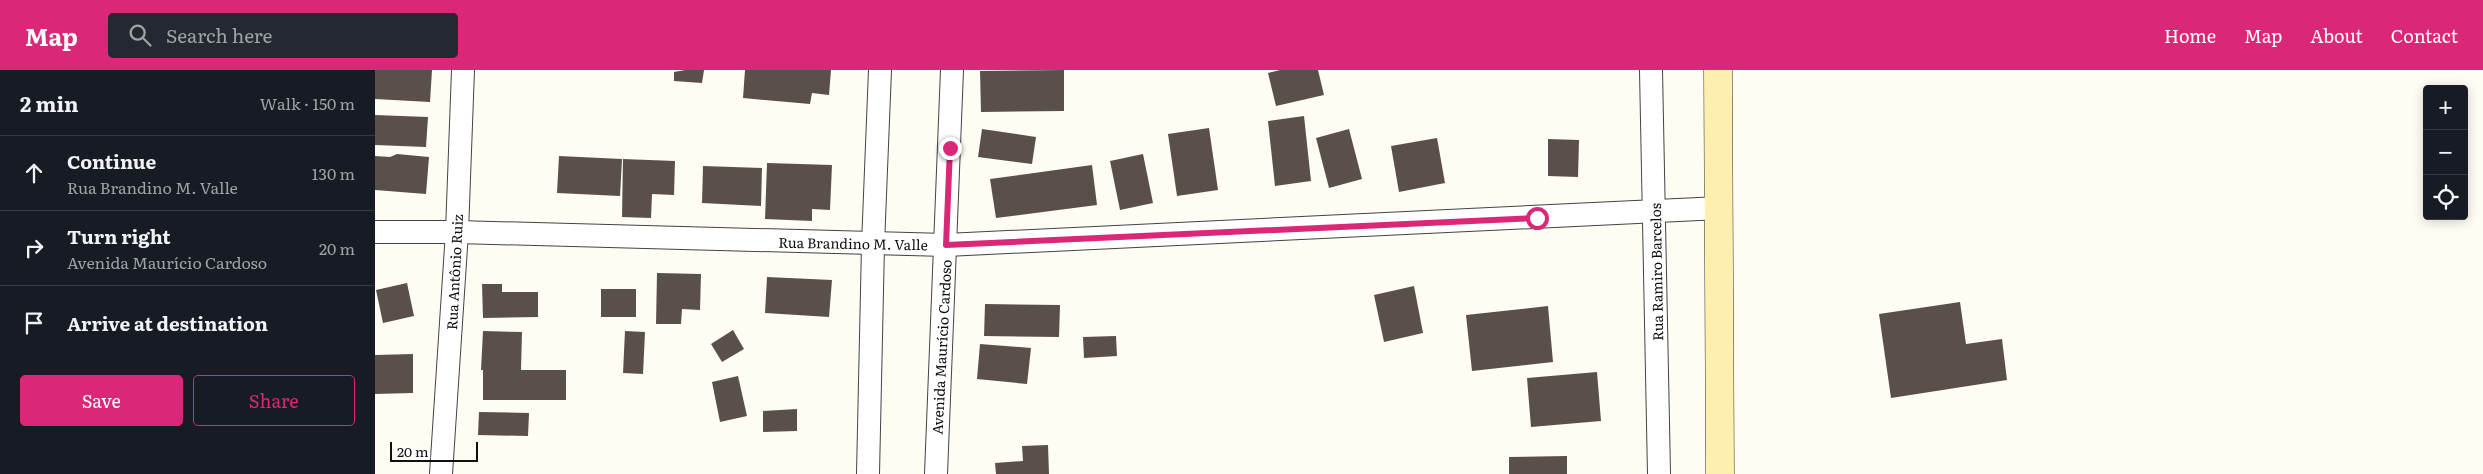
<!DOCTYPE html>
<html lang="en">
<head>
<meta charset="utf-8">
<style>
  body { margin:0; font-family:Literata,serif; background:#242831; color:#f1f3f6 }
  .controls { position:absolute; right:15px; top:15px; display:grid; overflow:hidden; border-radius:5px; box-shadow:0 2px 12px #0003 }
  .controls button { width:45px; height:45px; display:grid; place-items:center; padding:0; border:0; border-bottom:1px solid #363941; background:#171b24; color:#f1f3f6; font:25px sans-serif }
  .scale { position:absolute; left:15px; bottom:12px; width:88px; box-sizing:border-box; padding-left:5px; border:2px solid #101010; border-top:0; font-size:14px; line-height:18px; white-space:nowrap; color:#101010; -webkit-text-stroke:4px #fff; paint-order:stroke }
  .stop { position:absolute; width:15px; height:15px; margin:-11px; border:4px solid #db2777; border-radius:50%; background:#fff }
  .stop.end { background:#db2777; border-color:#fff; box-shadow:0 1px 5px #0008 }
  .list { margin:0; padding:0; list-style:none }
  h2 { display:flex; justify-content:space-between; align-items:center; height:65px; margin:0; padding:0 20px; font-size:21px }
  h2 small { font-size:16px; font-weight:400; color:#9ea1a6 }
  .list li { display:grid; grid-template-columns:32px 1fr auto; gap:15px; align-items:center; box-sizing:border-box; height:75px; padding:0 20px; border-top:1px solid #363941 }
  .list b { display:block; font-size:19px; white-space:nowrap }
  .list p { margin:0; font-size:16px; white-space:nowrap; color:#9ea1a6 }
  .list em { font-size:16px; font-style:normal; color:#9ea1a6 }
  .actions { display:flex; gap:10px; padding:15px 20px }
  .actions a { flex:1; padding:11px 0; border:1px solid #db2777; border-radius:5px; text-align:center; font-size:18px; color:#db2777 }
  .actions .main { background:#db2777; color:#fff }
  .icon { flex:none; width:28px; height:28px; fill:none; stroke:currentColor; stroke-width:2; stroke-linecap:round; stroke-linejoin:round }
  .map { position:relative; flex:none; width:2108px; height:404px; overflow:hidden }
  header { display:flex; align-items:center; gap:30px; box-sizing:border-box; height:70px; padding:0 25px; background:#db2777; color:#fff }
  header strong { font-size:24px }
  nav { display:flex; gap:28px; margin-inline-start:auto; font-size:18px }
  .search { width:350px; height:45px; background:#242831; display:flex; align-items:center; gap:12px; box-sizing:border-box; padding:0 18px; border-radius:5px; color:#9ea1a6; font-size:19px }
  main { display:flex }
  aside { flex:1; background:#171b24 }
  .map>svg:first-child { display:block }
  .building { fill:#5a504b }
  .lines { fill:none; stroke-linecap:round; stroke-linejoin:round }
  .street-casing { stroke:#434343; stroke-width:24 }
  .secondary-casing { stroke:#323232; stroke-width:29 }
  .street { stroke:#fff; stroke-width:22 }
  .secondary { stroke:#ffefae; stroke-width:28 }
  .route { stroke:#db2777; stroke-width:6 }
  .labels { text-anchor:middle; dominant-baseline:central; stroke-width:5; stroke-linejoin:round; paint-order:stroke }
  .street-label { font-size:14px; fill:#101010; stroke:#fff }
</style>
</head>
<body>
<header>
<strong>Map</strong>
<div class="search"><svg class="icon" aria-label="search" viewBox="0 0 24 24"><circle cx="10" cy="10" r="6"/><path d="M15 15l6 6"/></svg>Search here</div>
<nav><a>Home</a><a>Map</a><a>About</a><a>Contact</a></nav>
</header>
<main>
<aside>
<h2>2 min<small>Walk · 150 m</small></h2>
<ul class="list">
<li><svg class="icon" aria-label="ahead" viewBox="0 0 24 24"><path d="M12 20V5M6 11l6-6 6 6"/></svg><div><b>Continue</b><p>Rua Brandino M. Valle</p></div><em>130 m</em></li>
<li><svg class="icon" aria-label="right" viewBox="0 0 24 24"><path d="M7 20v-9h11M14 6l5 5-5 5"/></svg><div><b>Turn right</b><p>Avenida Maurício Cardoso</p></div><em>20 m</em></li>
<li><svg class="icon" aria-label="arrive" viewBox="0 0 24 24"><path d="M6 21V4h12l-3 4 3 4H6"/></svg><div><b>Arrive at destination</b></div></li>
</ul>
<div class="actions"><a class="main">Save</a><a>Share</a></div>
</aside>
<div class="map">
<svg width="2108" height="404" viewBox="0 0 2108 404">
  <rect width="100%" height="100%" fill="#fffcf3"/>
  <g class="building">
    <polygon points="0,0 57,0 55,32 0,29"/>
    <polygon points="310,0 329,0 327,13 299,11 299,2"/>
    <polygon points="370,0 456,0 454,25 437,23 435,34 368,28"/>
    <polygon points="689,0 689,41 606,42 605,1"/>
    <polygon points="905,0 943,0 949,25 901,36 893,3"/>
    <polygon points="0,45 53,47 51,77 0,75"/>
    <polygon points="929,46 936,111 900,116 893,51"/>
    <polygon points="834,58 843,120 802,126 793,64"/>
    <polygon points="607,59 661,67 657,94 603,87"/>
    <polygon points="974,59 987,109 954,118 941,68"/>
    <polygon points="1062,68 1070,113 1024,122 1016,76"/>
    <polygon points="1173,69 1204,70 1203,107 1173,106"/>
    <polygon points="22,84 54,87 51,124 0,120 0,86 15,87"/>
    <polygon points="768,84 778,133 745,140 735,91"/>
    <polygon points="184,86 247,89 245,126 182,123"/>
    <polygon points="248,89 300,91 299,125 277,124 276,148 247,147"/>
    <polygon points="392,93 457,95 455,140 437,139 437,151 390,149"/>
    <polygon points="717,95 722,135 621,148 615,109"/>
    <polygon points="328,96 387,98 386,136 327,133"/>
    <polygon points="282,203 326,204 325,240 307,239 306,254 281,254"/>
    <polygon points="392,207 457,210 454,247 390,243"/>
    <polygon points="32,213 39,246 8,253 1,220"/>
    <polygon points="107,214 127,214 127,222 163,222 163,247 108,248"/>
    <polygon points="1039,216 1048,263 1009,272 999,225"/>
    <rect x="226" y="219" width="35" height="28"/>
    <polygon points="1585,232 1591,274 1627,269 1632,310 1516,328 1504,244"/>
    <polygon points="610,234 685,235 684,267 609,266"/>
    <polygon points="1173,236 1178,292 1097,301 1091,245"/>
    <polygon points="358,260 369,279 347,292 336,274"/>
    <polygon points="108,261 147,262 146,300 191,300 191,330 108,330 108,300 113,300 106,300"/>
    <polygon points="250,261 270,262 268,304 248,303"/>
    <polygon points="741,266 742,286 709,288 708,267"/>
    <polygon points="605,274 656,278 652,314 602,309"/>
    <polygon points="38,284 38,323 0,324 0,285"/>
    <polygon points="1222,302 1226,351 1156,357 1152,308"/>
    <polygon points="363,306 372,346 345,352 337,312"/>
    <polygon points="422,339 422,361 388,362 388,341"/>
    <polygon points="104,342 154,343 153,366 103,365"/>
    <polygon points="673,375 674,404 621,404 620,393 648,391 647,376"/>
    <polygon points="1192,386 1192,404 1134,404 1134,387"/>
  </g>
  <g class="lines">
    <g class="street-casing">
      <g id="street">
        <polyline points="1276,0 1284,404"/>
        <polyline points="0,162 82,162 571,175 1345,138"/>
        <polyline points="66,404 82,162 88,0"/>
        <polyline points="493,404 498,175 505,0"/>
        <polyline points="561,404 577,0"/>
      </g>
    </g>
    <g class="secondary-casing">
      <polyline id="secondary" points="1343,0 1345,404"/>
    </g>
    <use href="#street" class="street"/>
    <use href="#secondary" class="secondary"/>
  </g>
  <g class="lines">
    <polyline class="route" points="575,78 571,175 1162,148"/>
  </g>
  <g class="labels">
    <g class="street-label">
      <text transform="translate(478 173) rotate(1)">Rua Brandino M. Valle</text>
      <text transform="translate(79 202) rotate(-87)">Rua Antônio Ruiz</text>
      <text transform="translate(1281 202) rotate(-91)">Rua Ramiro Barcelos</text>
      <text transform="translate(566 277) rotate(-87)">Avenida Maurício Cardoso</text>
    </g>
  </g>
</svg>
<div class="controls">
<button>+</button>
<button>−</button>
<button><svg class="icon" aria-label="locate" viewBox="0 0 24 24"><circle cx="12" cy="12" r="6"/><path d="M12 2v4M12 18v4M2 12h4M18 12h4"/></svg></button>
</div>
<div class="scale">20 m</div>
<div class="stop" style="left:1162px;top:148px"></div>
<div class="stop end" style="left:575px;top:78px"></div>
</div>
</main>
</body>
</html>
